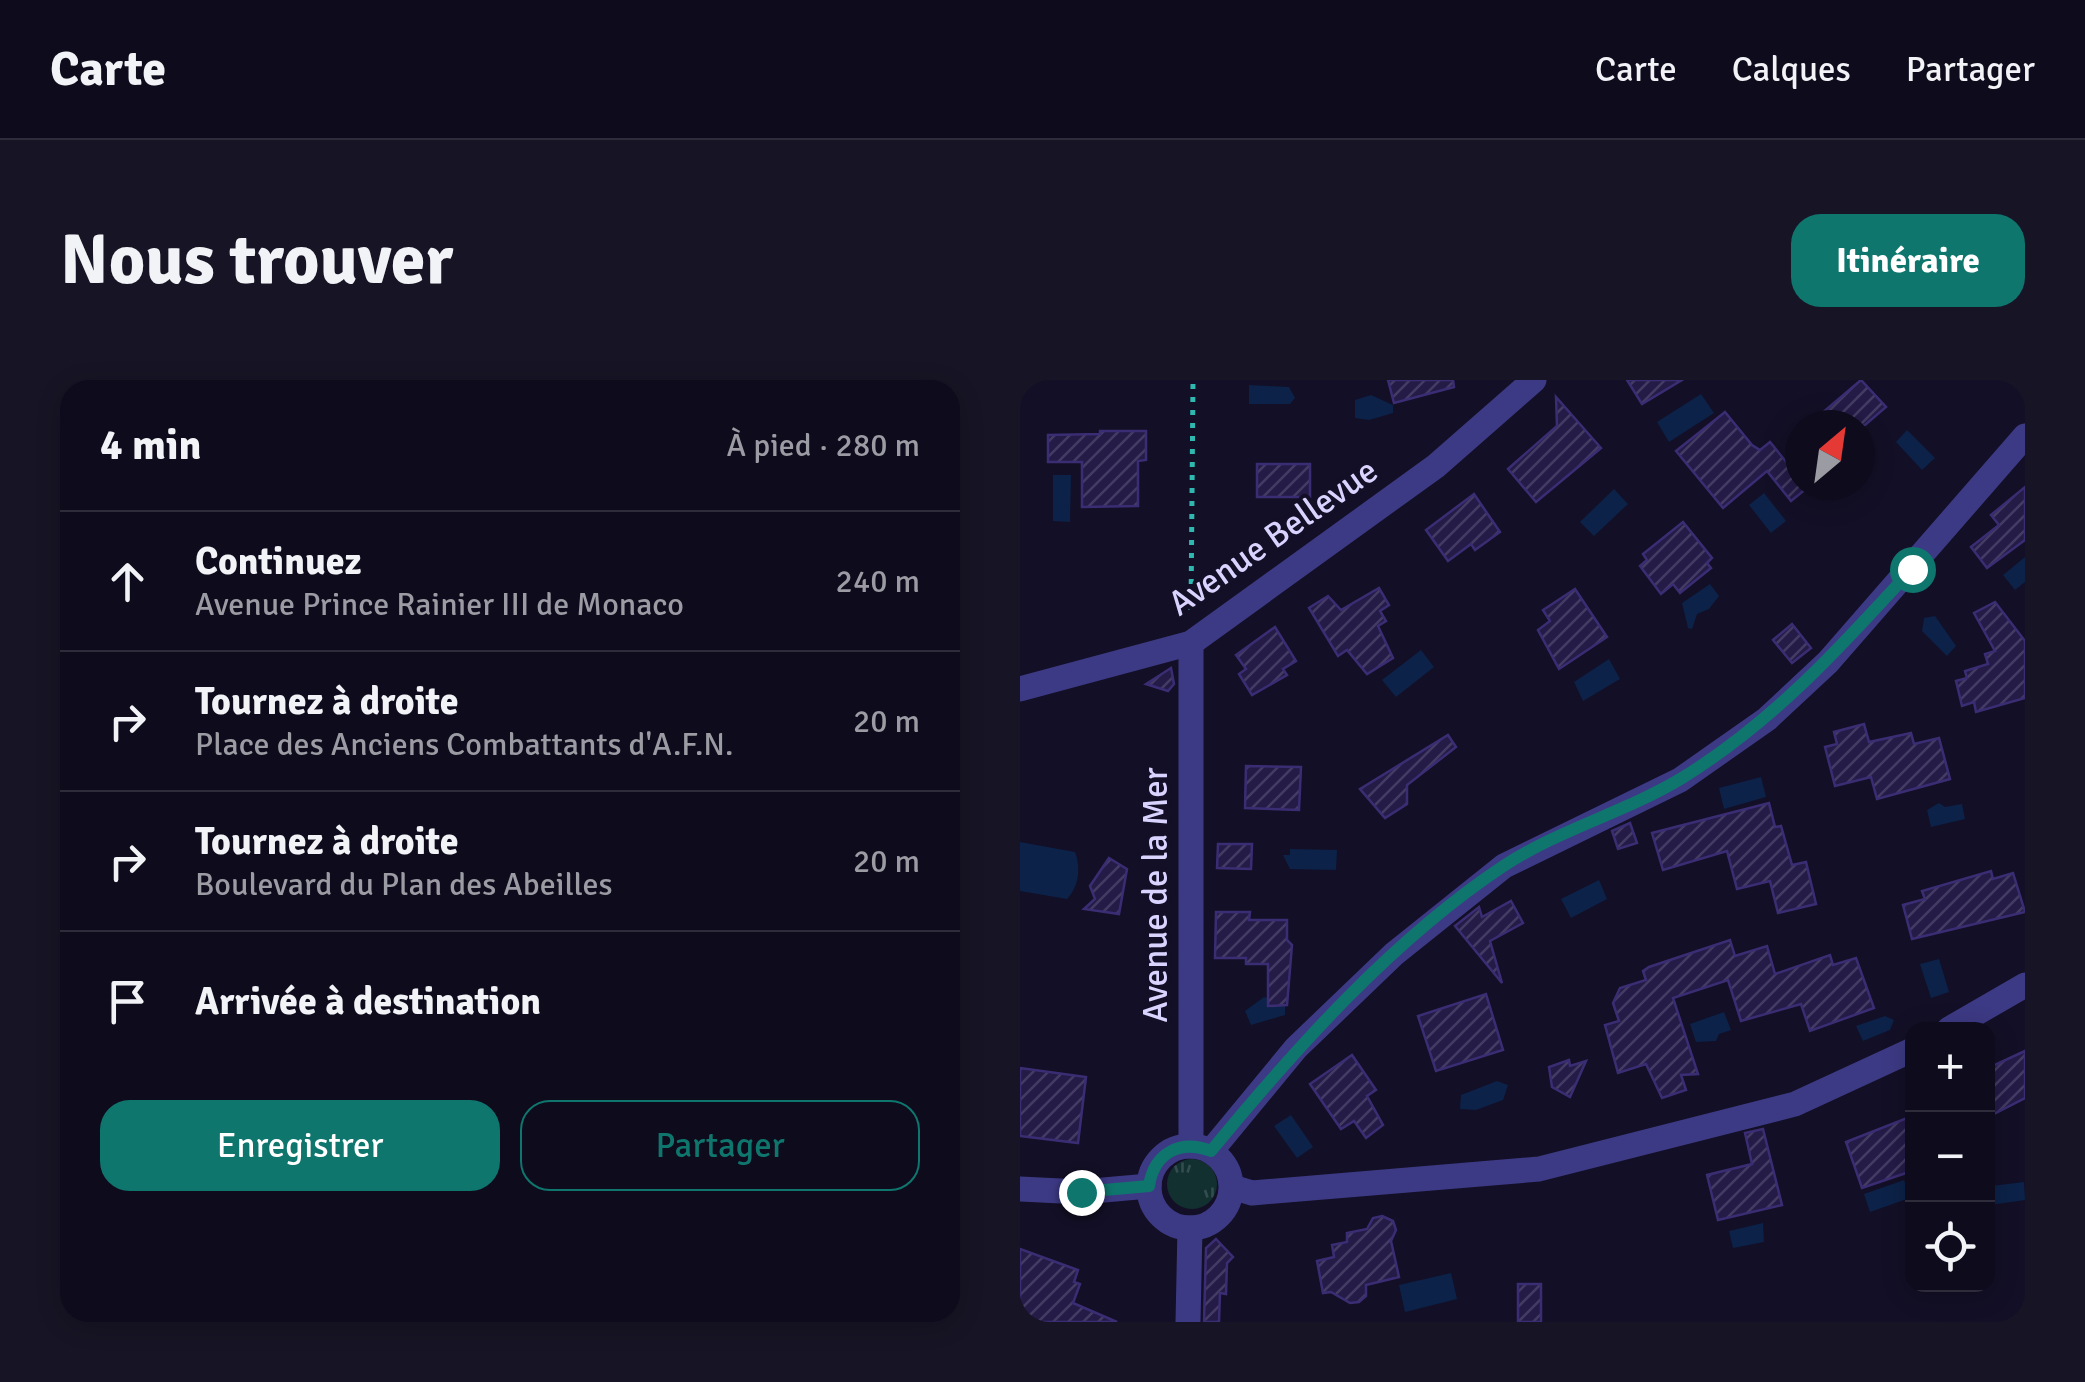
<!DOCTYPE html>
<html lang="fr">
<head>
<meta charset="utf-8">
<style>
  body { margin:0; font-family:Signika,sans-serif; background:#171425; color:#f1f3f6 }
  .controls { position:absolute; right:30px; bottom:30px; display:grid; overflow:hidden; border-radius:20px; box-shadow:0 5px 25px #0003 }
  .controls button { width:90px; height:90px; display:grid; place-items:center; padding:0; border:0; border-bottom:2px solid #2e2b3b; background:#0e0b1c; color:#f1f3f6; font:50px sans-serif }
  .compass { position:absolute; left:765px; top:30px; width:90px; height:90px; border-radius:50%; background:#0e0b1c; box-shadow:0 5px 25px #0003; rotate:29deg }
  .stop { position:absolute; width:30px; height:30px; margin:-22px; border:8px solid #0f766e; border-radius:50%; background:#fff }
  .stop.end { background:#0f766e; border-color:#fff; box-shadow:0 2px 10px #0008 }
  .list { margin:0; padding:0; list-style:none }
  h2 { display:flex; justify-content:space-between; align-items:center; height:130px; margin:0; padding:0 40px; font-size:42px }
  h2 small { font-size:32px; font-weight:400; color:#9b9ba3 }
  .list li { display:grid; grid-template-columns:65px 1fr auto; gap:30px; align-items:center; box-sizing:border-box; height:140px; padding:0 40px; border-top:2px solid #2e2b3b }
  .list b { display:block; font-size:38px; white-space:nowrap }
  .list p { margin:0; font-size:32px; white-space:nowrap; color:#9b9ba3 }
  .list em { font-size:32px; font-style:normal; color:#9b9ba3 }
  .actions { display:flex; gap:20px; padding:30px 40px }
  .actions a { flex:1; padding:22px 0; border:2px solid #0f766e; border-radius:30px; text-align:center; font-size:35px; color:#0f766e }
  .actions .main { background:#0f766e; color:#fff }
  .icon { flex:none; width:55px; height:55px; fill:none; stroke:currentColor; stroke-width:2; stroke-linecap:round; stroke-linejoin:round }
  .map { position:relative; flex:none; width:1005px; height:942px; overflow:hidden; border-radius:30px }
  header { display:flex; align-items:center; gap:60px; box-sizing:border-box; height:140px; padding:0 50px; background:#0e0b1c; border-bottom:2px solid #2e2b3b }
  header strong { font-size:48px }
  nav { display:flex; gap:55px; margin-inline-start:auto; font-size:35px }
  .intro { display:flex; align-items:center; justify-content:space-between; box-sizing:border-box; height:240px; padding:0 60px }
  h1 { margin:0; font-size:70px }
  .button { padding:25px 45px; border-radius:30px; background:#0f766e; color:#fff; font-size:35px; font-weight:700 }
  main { display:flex; gap:60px; padding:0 60px }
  aside { flex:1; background:#0e0b1c; border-radius:30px; box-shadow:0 5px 25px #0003 }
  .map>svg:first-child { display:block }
  .grass { fill:url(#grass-tufts) }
  .water { fill:#0c2248 }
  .building { fill:url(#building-hatch); stroke:#3b2d73; stroke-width:2.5 }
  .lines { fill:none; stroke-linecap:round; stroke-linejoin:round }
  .path { stroke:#2fb8b0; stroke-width:5; stroke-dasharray:5 8; stroke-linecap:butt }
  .minor { stroke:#3d3a85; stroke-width:25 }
  .route { stroke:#0f766e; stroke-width:12 }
  .labels { text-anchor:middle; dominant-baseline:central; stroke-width:8; stroke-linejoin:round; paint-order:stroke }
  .street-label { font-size:35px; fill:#d9d4ff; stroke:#130f26 }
</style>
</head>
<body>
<header>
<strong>Carte</strong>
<nav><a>Carte</a><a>Calques</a><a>Partager</a></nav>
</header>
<div class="intro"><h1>Nous trouver</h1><a class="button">Itinéraire</a></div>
<main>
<aside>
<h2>4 min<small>À pied · 280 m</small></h2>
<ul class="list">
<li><svg class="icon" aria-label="ahead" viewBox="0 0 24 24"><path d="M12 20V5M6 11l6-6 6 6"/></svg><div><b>Continuez</b><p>Avenue Prince Rainier III de Monaco</p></div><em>240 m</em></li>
<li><svg class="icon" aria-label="right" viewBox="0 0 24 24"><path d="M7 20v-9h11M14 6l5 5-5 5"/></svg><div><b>Tournez à droite</b><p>Place des Anciens Combattants d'A.F.N.</p></div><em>20 m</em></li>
<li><svg class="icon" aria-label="right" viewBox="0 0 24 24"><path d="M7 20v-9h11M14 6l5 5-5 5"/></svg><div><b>Tournez à droite</b><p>Boulevard du Plan des Abeilles</p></div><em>20 m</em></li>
<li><svg class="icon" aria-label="arrive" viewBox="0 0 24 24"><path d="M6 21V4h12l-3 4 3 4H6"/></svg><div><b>Arrivée à destination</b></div></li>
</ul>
<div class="actions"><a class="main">Enregistrer</a><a>Partager</a></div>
</aside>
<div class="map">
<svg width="1005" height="942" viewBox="0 0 1005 942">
  <defs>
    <pattern id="grass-tufts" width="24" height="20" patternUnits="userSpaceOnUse" patternTransform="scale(2.5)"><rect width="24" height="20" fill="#12302f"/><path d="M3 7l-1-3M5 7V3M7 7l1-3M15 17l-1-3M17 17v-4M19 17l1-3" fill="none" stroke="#344d4e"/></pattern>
    <pattern id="building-hatch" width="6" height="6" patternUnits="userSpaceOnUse" patternTransform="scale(2.5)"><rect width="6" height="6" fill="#241b47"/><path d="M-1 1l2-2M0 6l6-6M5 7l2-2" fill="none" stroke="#433b63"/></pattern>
  </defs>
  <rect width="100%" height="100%" fill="#130f26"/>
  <circle class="grass" cx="172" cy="804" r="25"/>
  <g class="water">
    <polygon points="229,5 269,7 275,18 270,24 229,24"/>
    <polygon points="681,14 694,33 649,62 637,42"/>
    <polygon points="351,15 373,25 373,33 349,40 335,38 335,20"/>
    <polygon points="887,50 915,78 902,90 876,62"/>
    <polygon points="33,95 51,95 50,142 33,141"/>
    <polygon points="594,109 608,124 574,156 560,142"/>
    <polygon points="744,113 766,141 751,153 729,125"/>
    <polygon points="1005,177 1005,202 995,210 983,195"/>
    <polygon points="690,204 699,216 689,229 677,234 672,249 668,248 662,223"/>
    <polygon points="915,236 936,266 927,276 902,251 904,238"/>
    <polygon points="401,270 414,287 376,317 362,300"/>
    <polygon points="589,279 600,299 563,321 554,302"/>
    <polygon points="741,397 746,417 704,429 699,408"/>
    <polygon points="919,423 925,427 942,424 945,439 911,447 907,430"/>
    <path d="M0,462L55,472C61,488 59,506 47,519L0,511Z"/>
    <polygon points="270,469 317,470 316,490 270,489 263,475 270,475"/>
    <polygon points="579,500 587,519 551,538 541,519"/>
    <polygon points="919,579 929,612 911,618 900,584"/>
    <polygon points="244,617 265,622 265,635 231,645 225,631"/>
    <polygon points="704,632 711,650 699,654 696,661 676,662 670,644"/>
    <polygon points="865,636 874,640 870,650 843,661 836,646"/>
    <polygon points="477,701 488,705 483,720 456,730 440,729 441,715"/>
    <polygon points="271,735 293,767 277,778 254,746"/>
    <polygon points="884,800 890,818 850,832 844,814"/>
    <polygon points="1004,802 1005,820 970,825 971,806"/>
    <polygon points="743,843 744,862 713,868 709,851"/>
    <polygon points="431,893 437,919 385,932 379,905"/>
  </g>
  <g class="building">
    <polygon points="368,0 433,0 434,7 374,23"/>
    <polygon points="607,0 662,0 622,24"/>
    <polygon points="841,0 866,27 845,45 788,45"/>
    <polygon points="536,17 581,68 516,122 488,89 537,46"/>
    <polygon points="705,32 732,65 740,70 750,62 780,99 780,105 787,108 771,121 747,91 703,128 656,71"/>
    <polygon points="80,51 126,51 126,80 118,81 118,126 62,127 62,82 28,82 28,55 80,54"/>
    <rect x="237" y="84" width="53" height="33"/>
    <polygon points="1005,107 1005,160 967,188 951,167 979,145 971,135"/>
    <polygon points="454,114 480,152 455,170 451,164 428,181 406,150"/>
    <polygon points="663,142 692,178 687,183 691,188 660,213 653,204 641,214 620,186 627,180 623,174"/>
    <polygon points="359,208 369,225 360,231 366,241 358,246 373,278 347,294 327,270 318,276 289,228 308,216 321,230"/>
    <polygon points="555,209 587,257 539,289 518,250 530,241 523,230"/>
    <polygon points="975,222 1005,261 1005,318 956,332 954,322 942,326 936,301 947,298 945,291 968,284 965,274 975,271 954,233"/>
    <polygon points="772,244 791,268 772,283 753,260"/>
    <polygon points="255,247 276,281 263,289 267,295 232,315 219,294 226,289 216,275"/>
    <polygon points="151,288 154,304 148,311 126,304"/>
    <polygon points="844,344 849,362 891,353 894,364 919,358 930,399 857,419 851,397 815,406 805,367 817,364 814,352"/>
    <polygon points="428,355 436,367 387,405 387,424 365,438 340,409"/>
    <polygon points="226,386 281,387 279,430 225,428"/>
    <polygon points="749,423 755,447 761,446 772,485 786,482 796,524 758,533 750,501 717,509 707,471 643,490 632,453"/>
    <polygon points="610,443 617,463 598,469 592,451"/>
    <polygon points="198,464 232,464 231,489 197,488"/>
    <polygon points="89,478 107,489 99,534 64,529 75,519 70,506"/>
    <polygon points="971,491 973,499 993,493 1005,532 892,559 883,525 905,519 902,511"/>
    <polygon points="491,521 503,543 470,561 482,603 435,546 459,527 462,537"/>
    <polygon points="196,532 230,532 229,540 267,540 267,560 272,565 267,625 248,626 248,584 226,584 226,578 195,578"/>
    <polygon points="710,560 715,576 747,566 755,594 810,575 813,585 836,578 854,628 790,651 781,624 721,641 708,600 653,618 678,694 661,695 666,710 642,718 626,684 598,693 585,645 599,641 593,623 600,608 626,600 623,591 629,587"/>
    <polygon points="466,614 483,670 416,691 398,636"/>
    <polygon points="1005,671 1005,718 968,737 968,688"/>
    <polygon points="332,675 356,710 347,716 363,745 346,758 334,741 321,749 290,704"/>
    <polygon points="549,680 550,686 566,681 550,717 532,707 529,687"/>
    <polygon points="0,688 66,697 58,763 0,756"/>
    <polygon points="892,736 892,791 842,808 826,762"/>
    <polygon points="743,749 762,825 698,840 687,795 732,784 725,753"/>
    <polygon points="362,836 373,841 376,850 371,861 379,897 346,905 346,916 339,922 330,923 311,912 303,913 297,881 314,877 312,865 327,862 327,853 347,849 353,838"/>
    <polygon points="196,859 213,877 207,883 206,914 200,913 199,942 184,942 186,868"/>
    <polygon points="0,869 58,890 54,902 60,904 53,923 97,942 0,942"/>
    <rect x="498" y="904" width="23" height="38"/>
  </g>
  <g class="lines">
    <polyline class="path" points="171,230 173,0"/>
    <g class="minor">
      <polyline points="0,309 171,263 416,86 514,0"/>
      <polyline points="929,649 1005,605"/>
      <circle cx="170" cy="807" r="41"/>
      <polyline points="171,766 171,263"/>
      <polyline points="191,771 276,668 374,574 484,486 660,400 747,339 808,282 1005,56"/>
      <polyline points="212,807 232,813 519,789 775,724 892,670"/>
      <polyline points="0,809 61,812 129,806"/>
      <polyline points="168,942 170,848"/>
    </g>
  </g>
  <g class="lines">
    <path class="route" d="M61,812L129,806C134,773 160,759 191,771C275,669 374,558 485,485C540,449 606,432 662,398C753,342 821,267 892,189"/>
  </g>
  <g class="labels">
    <g class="street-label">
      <text transform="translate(253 157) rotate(-35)">Avenue Bellevue</text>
      <text transform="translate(135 515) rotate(-90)">Avenue de la Mer</text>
    </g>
  </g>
</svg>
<div class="controls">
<button>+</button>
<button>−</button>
<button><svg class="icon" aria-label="locate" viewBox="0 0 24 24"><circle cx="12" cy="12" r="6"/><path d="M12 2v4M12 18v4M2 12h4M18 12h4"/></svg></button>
</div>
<svg class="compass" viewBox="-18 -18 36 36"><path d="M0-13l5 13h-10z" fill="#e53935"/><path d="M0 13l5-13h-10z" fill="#9b9ba3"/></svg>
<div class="stop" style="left:892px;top:189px"></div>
<div class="stop end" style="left:61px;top:812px"></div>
</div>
</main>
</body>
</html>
